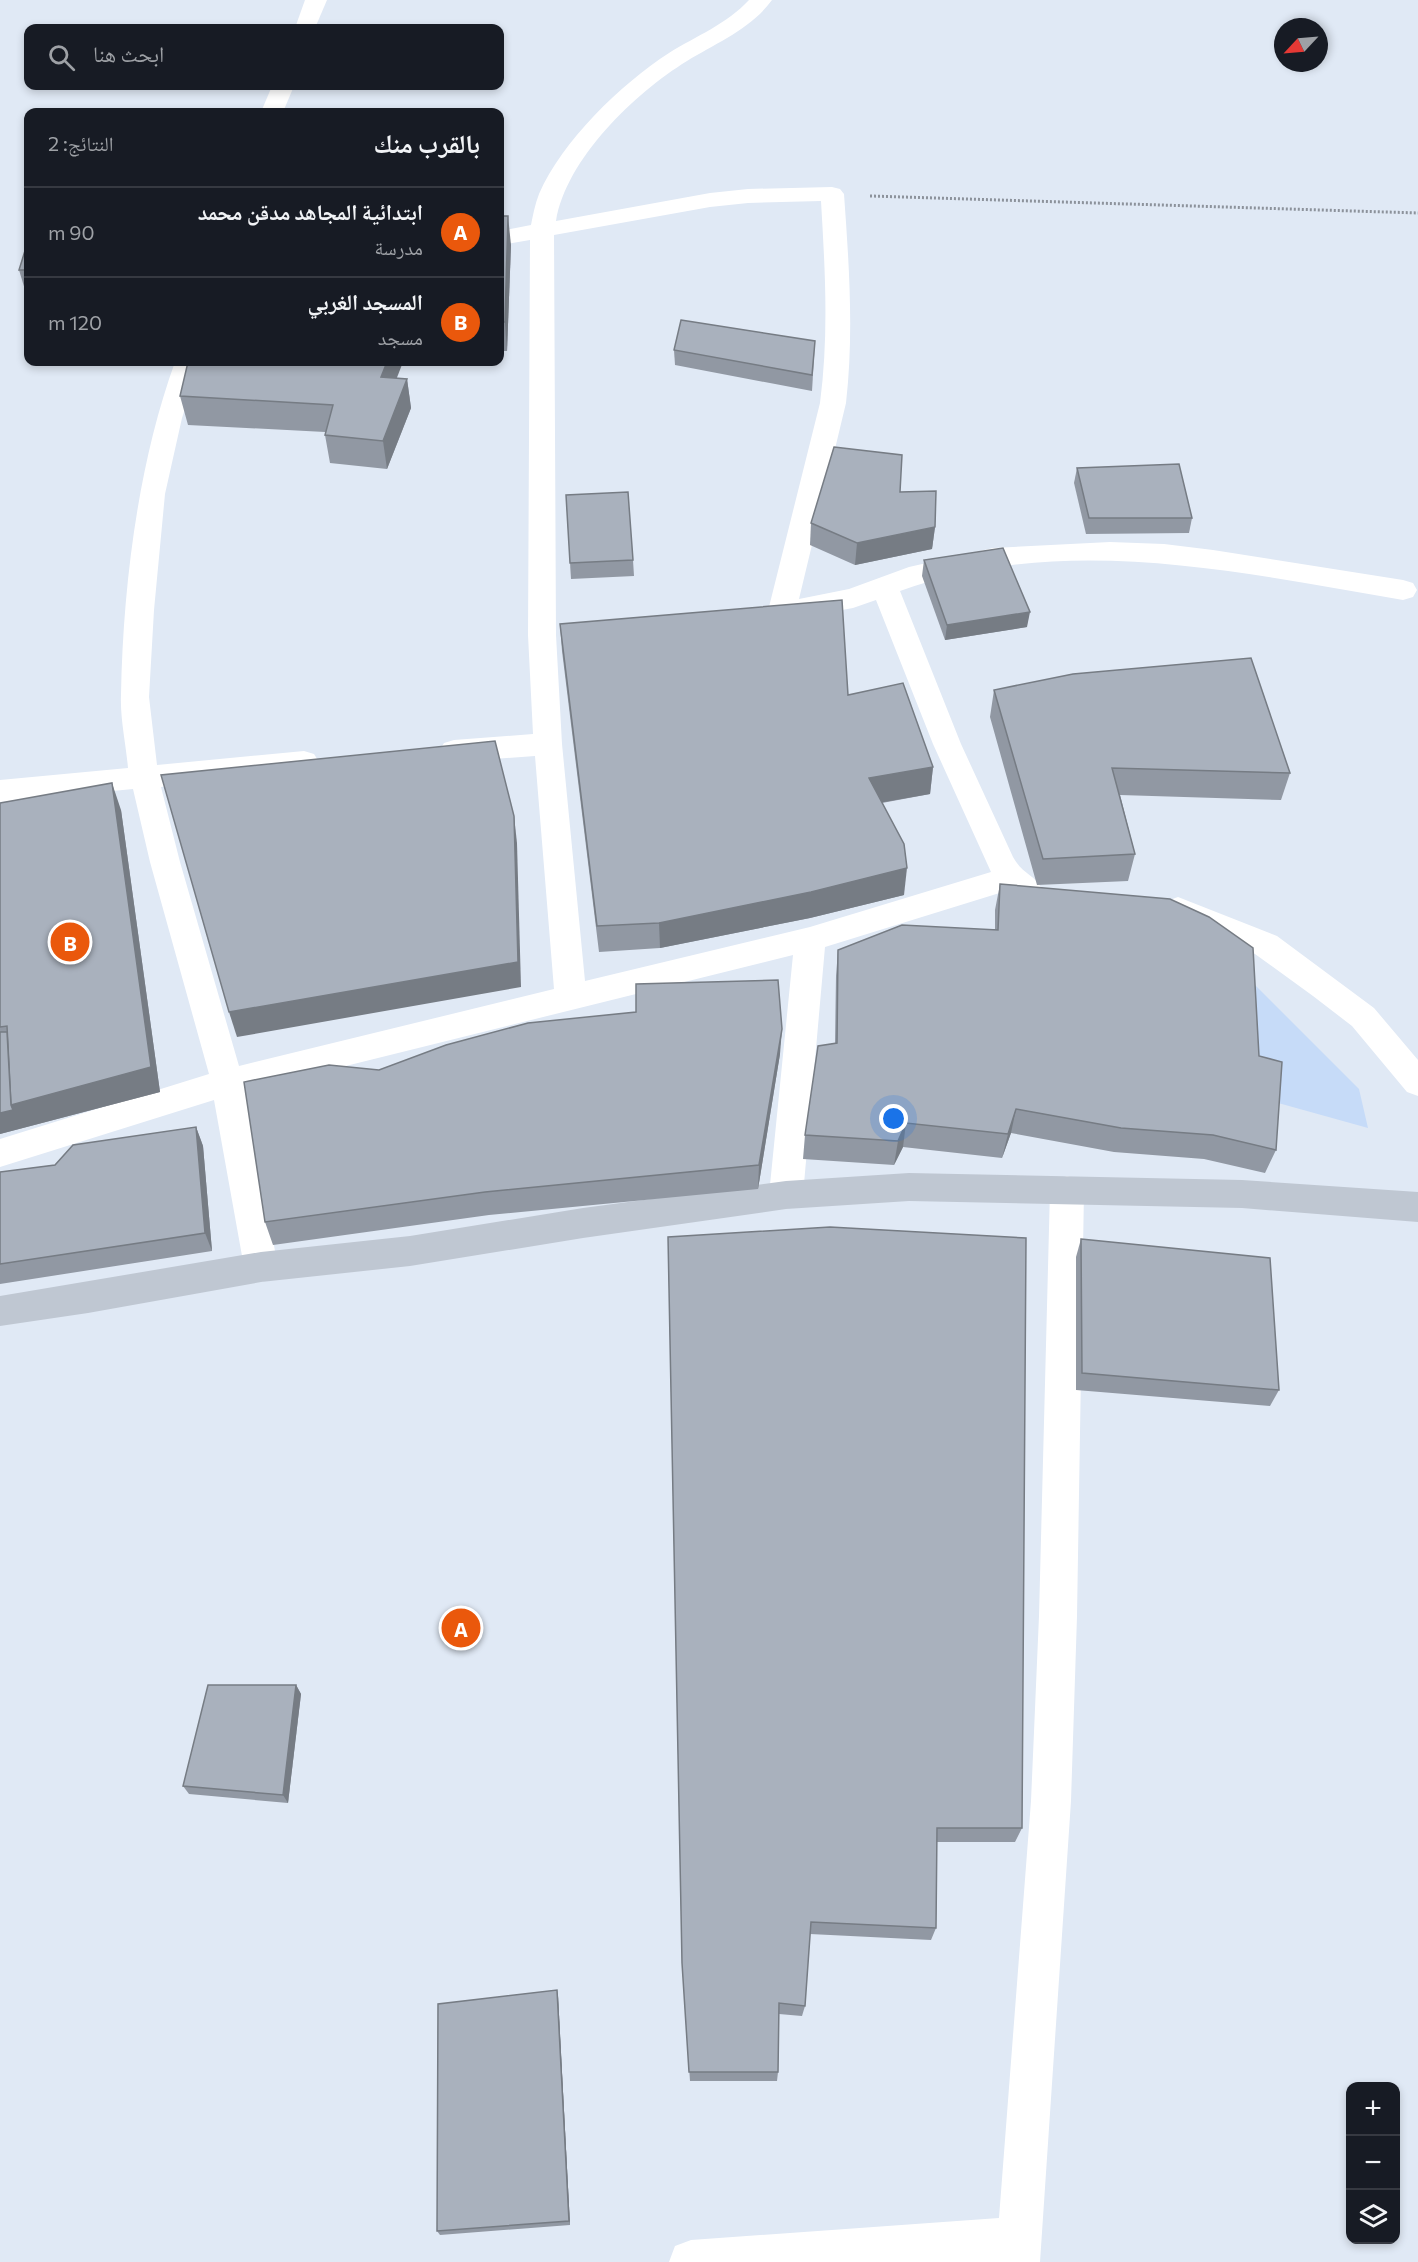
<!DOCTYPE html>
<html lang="ar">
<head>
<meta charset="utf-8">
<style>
  body { margin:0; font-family:Commissioner,"Noto Naskh Arabic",sans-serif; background:#242831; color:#f1f3f6; direction:rtl }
  .controls { position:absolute; right:18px; bottom:18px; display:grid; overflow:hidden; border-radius:12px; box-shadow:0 3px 9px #0003 }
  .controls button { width:54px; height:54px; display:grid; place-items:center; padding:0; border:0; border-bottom:2px solid #363941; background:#171b24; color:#f1f3f6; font:30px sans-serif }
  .compass { position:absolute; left:1274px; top:18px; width:54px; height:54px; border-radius:50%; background:#171b24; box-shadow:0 3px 9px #0003; rotate:244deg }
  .you { position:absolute; left:894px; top:1119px; width:21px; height:21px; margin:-15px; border:4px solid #fff; border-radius:50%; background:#1a73e8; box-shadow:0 0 0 9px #1a73e833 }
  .badge { display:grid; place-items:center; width:39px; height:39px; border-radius:50%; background:#ea580c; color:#fff; font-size:20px; font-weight:700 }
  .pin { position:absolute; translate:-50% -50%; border:3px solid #fff; box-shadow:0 2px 6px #0006 }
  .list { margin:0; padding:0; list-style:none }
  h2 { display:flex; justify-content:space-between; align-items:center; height:78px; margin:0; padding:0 24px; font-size:26px }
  h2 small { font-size:20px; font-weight:400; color:#9ea1a6 }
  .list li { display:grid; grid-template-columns:39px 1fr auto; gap:18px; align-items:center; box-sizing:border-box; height:90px; padding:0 24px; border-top:2px solid #363941 }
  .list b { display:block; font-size:22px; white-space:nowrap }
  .list p { margin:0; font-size:20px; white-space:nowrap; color:#9ea1a6 }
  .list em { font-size:20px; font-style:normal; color:#9ea1a6 }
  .icon { flex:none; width:33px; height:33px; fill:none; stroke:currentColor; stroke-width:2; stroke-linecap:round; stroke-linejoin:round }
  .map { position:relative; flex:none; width:1418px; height:2262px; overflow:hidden; direction:ltr }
  .search { position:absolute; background:#171b24; box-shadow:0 3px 9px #0003; left:24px; top:24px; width:480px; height:66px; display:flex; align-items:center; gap:15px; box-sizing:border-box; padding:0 21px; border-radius:12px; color:#9ea1a6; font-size:22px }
  .panel { position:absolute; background:#171b24; box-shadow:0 3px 9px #0003; left:24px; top:108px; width:480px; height:258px; border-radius:12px; direction:rtl }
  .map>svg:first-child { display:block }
  .green { fill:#c6dbf8 }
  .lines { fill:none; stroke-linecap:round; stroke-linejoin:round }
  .path { stroke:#8c929b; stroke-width:3; stroke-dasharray:2 2; stroke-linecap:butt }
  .minor { fill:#fff; fill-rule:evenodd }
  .secondary { fill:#bfc7d2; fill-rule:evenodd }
  .wall { fill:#9198a3 }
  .shaded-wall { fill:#767c84 }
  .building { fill:#a9b1bd; stroke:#767c84; stroke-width:1.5 }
</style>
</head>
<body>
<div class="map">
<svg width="1418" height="2262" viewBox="0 0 1418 2262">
  <rect width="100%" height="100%" fill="#e0e9f5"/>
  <polygon class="green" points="1243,973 1359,1089 1368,1128 1271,1101 1250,1080"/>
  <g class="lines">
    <polyline class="path" points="870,196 1418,213"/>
    <g class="minor">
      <polygon points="305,0 327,0 315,28 295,28"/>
      <path d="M749,0H772C751,29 716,43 687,61C635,93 566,159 556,221L710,193L748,189L832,187L840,189L844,194C849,264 854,333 846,403L799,599L849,589L909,567L993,548L1110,542L1164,544L1213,550L1403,580L1413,583L1417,590L1413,597L1403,600C1238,572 1063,532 900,591L961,744L1013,857C1023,875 1034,874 1042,889L1038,897L1027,901L1006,891L825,947L803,1195L798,1205L786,1209L774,1205L769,1195L793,955L245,1091L278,1267L273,1278L261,1282L249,1278L244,1267L214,1100L0,1167V1139L209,1074L150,862L133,789L0,802V780L128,768C126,744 120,719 121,695C123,586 138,464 175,362H200L182,418L165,494L154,610L149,697L157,765L304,751L314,754L319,762L314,770L304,773L161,787L180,862L239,1066L554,989L535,756L454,762L444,759L439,751L444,743L454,740L533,734L528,635L530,240L500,245V231L531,225C533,215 535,204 539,194C562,141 621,84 669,53C696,36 727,24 749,0ZM821,201C825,269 829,335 820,403L768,611L772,618L782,621L853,608L876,600L933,744L991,872L810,927L585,981L562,744L556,635L554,235L710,207L748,203Z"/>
      <polygon points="272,86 294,86 283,112 261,112"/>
      <polygon points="1178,897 1277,936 1374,1008 1418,1060 1418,1096 1407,1092 1352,1026 1313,996 1255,954 1167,917 1163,909 1167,901"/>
      <polygon points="1067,1176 1079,1180 1084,1190 1077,1616 1071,1801 1040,2262 669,2262 675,2246 691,2240 999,2218 1031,1801 1039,1616 1050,1190 1055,1180"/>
    </g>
    <polygon class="secondary" points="909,1173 1242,1180 1418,1192 1418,1222 1242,1208 909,1201 786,1209 583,1238 410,1266 261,1282 88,1313 0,1326 0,1296 261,1252 410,1236 583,1208 786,1181"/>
  </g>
  <g class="wall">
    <polygon points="500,216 511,245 507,351 500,351"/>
    <polygon points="28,241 28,293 26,293 19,270"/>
    <polygon points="815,341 812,391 675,365 674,350"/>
    <polygon points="396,378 407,379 411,408 387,469 330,463 325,435 325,432 188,425 180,396"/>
    <polygon points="1077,468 1192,518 1189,533 1086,534 1074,483"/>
    <polygon points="900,492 935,527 932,549 855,565 810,545 811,523"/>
    <polygon points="566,495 633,560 634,576 571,579"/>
    <polygon points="924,560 1027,627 945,640 922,576"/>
    <polygon points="560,624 848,695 933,767 930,794 882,803 904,895 810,918 660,948 599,952 562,651"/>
    <polygon points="994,690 1290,773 1281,800 1120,795 1135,854 1128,881 1037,885 990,717"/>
    <polygon points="0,803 121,810 160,1092 0,1134"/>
    <polygon points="1000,884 1259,1056 1276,1150 1265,1173 1204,1159 1114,1152 1011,1133 1002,1158 903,1147 894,1165 803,1159 805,1135 835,1043 836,976 838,950 995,929 995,910"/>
    <polygon points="780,1054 758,1189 489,1215 273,1245 265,1222 379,1070"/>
    <polygon points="196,1127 203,1146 212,1251 0,1284 0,1172 55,1165"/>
    <polygon points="668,1237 1022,1828 1015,1842 937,1842 936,1928 931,1940 810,1934 805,2006 802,2016 779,2014 778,2072 777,2081 690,2081 682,1963"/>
    <polygon points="1081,1239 1279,1390 1270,1406 1076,1390 1076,1257"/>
    <polygon points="296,1685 301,1694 288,1803 189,1794 183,1786"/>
    <polygon points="557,1990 558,1996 570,2225 440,2235 437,2231"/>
  </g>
  <g class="shaded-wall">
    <polygon points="508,216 511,245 507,351 505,322"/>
    <polygon points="387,362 403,362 386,406 381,377"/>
    <polygon points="407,379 411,408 387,469 383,441"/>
    <polygon points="935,527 932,549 855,565 857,543"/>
    <polygon points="1030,612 1027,627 945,640 947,625"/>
    <polygon points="933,767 930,794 867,805 869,778"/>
    <polygon points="112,783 121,810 160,1092 0,1134 0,1113 11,1105"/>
    <polygon points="514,816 517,843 521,987 237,1037 229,1012"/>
    <polygon points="907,868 904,895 810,918 660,948 659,923"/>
    <polygon points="782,1029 780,1054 758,1189 759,1165"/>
    <polygon points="1016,1109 1011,1133 1002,1158 1008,1134"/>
    <polygon points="906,1123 903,1147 894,1165 898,1141"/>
    <polygon points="196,1127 203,1146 212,1251 205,1233"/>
    <polygon points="296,1685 301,1694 288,1803 283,1795"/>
    <polygon points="557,1990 558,1996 570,2225 569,2221"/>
  </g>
  <g class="building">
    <polygon points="500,216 508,216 505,322 500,322"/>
    <polygon points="28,241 28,270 19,270"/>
    <polygon points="681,320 815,341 812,375 674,350"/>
    <polygon points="188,362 387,362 381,377 407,379 383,441 325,435 333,405 180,396"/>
    <polygon points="834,447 902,455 900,492 936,491 935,527 857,543 811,523"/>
    <polygon points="1179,464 1192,518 1089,518 1077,468"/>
    <polygon points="628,492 633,560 570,563 566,495"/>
    <polygon points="1003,548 1030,612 947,625 924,560"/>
    <polygon points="842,600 848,695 903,683 933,767 869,778 904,844 907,868 811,892 659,923 597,926 560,624"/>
    <polygon points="1251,658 1290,773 1112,768 1135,854 1043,859 994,690 1073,674"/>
    <polygon points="495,741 514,816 518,962 229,1012 161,775"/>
    <polygon points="112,783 151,1067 11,1105 7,1026 0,1027 0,803"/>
    <polygon points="1000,884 1170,899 1209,917 1253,948 1259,1056 1282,1062 1276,1150 1213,1135 1121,1128 1016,1109 1008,1134 906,1123 898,1141 805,1135 818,1046 837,1043 838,950 902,925 998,930"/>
    <polygon points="778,980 782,1029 759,1165 485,1192 265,1222 244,1082 329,1065 379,1070 446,1045 528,1023 636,1012 636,984"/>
    <polygon points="0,1032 7,1032 11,1105 13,1110 0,1113"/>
    <polygon points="196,1127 205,1233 0,1264 0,1172 55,1165 73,1145"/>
    <polygon points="830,1227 1026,1238 1022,1828 937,1828 936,1928 811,1922 805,2006 779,2003 778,2072 689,2072 682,1963 668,1237"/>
    <polygon points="1081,1239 1270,1258 1279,1390 1082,1373"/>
    <polygon points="208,1685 296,1685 283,1795 183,1786"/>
    <polygon points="557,1990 569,2221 437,2231 438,2004"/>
  </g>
</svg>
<div class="controls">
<button>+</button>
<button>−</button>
<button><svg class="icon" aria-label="layers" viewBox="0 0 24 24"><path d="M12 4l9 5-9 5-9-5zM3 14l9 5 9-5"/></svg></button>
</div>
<svg class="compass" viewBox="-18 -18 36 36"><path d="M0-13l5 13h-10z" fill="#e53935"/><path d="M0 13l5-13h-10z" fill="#9ea1a6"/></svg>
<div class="you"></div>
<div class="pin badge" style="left:461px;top:1628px">A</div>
<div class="pin badge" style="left:70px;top:942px">B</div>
<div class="search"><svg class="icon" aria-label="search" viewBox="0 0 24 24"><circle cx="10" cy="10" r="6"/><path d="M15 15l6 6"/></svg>ابحث هنا</div>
<section class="panel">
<h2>بالقرب منك<small>النتائج: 2</small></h2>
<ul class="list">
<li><span class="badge">A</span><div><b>ابتدائية المجاهد مدقن محمد</b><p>مدرسة</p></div><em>90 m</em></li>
<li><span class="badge">B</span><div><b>المسجد الغربي</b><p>مسجد</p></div><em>120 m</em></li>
</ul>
</section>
</div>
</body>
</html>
